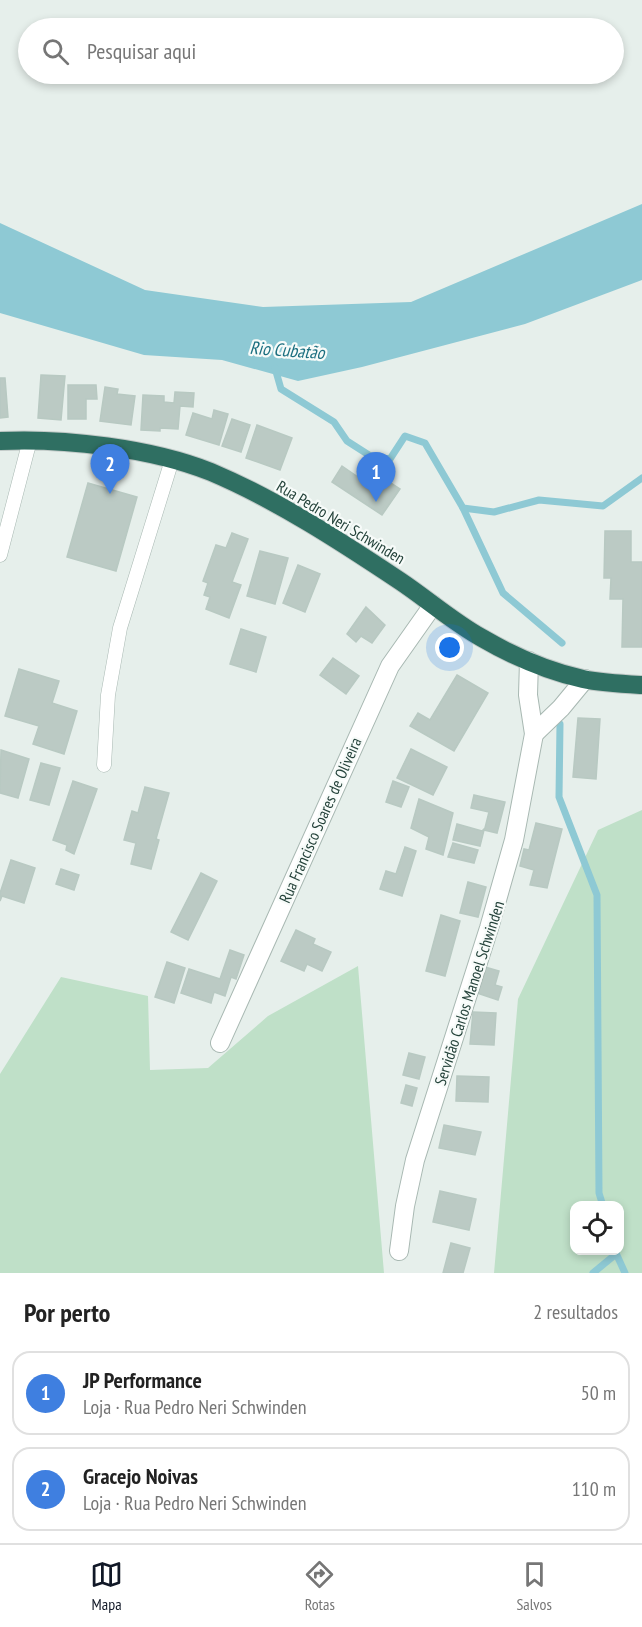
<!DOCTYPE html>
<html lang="pt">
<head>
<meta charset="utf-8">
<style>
  body { margin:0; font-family:"PT Sans Narrow",sans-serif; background:#f6f6f6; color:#222 }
  .controls { position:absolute; right:18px; bottom:18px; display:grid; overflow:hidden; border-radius:12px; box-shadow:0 3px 9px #0003 }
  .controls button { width:54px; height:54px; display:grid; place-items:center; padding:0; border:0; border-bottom:2px solid #e0e0e0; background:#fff; color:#222; font:30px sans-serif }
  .you { position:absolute; left:450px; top:648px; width:21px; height:21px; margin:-15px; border:4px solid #fff; border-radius:50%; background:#1a73e8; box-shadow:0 0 0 9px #1a73e833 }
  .badge { display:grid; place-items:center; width:39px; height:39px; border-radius:50%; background:#111827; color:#fff; font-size:20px; font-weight:700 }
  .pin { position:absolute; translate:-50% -50px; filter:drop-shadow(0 2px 3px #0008) }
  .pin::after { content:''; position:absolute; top:32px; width:21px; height:18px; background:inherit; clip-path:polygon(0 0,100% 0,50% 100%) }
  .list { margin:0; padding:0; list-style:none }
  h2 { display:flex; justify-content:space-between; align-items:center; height:78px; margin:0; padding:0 24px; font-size:26px }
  h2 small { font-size:20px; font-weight:400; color:#767676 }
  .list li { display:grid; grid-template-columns:39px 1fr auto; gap:18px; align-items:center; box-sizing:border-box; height:84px; margin:0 12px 12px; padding:0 12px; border:2px solid #e0e0e0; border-radius:18px }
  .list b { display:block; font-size:22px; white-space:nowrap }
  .list p { margin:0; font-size:20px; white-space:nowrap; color:#767676 }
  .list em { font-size:20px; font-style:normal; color:#767676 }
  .icon { flex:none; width:33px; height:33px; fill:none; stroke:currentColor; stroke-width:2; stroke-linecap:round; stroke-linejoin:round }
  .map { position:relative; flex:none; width:642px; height:1273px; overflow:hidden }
  .search { position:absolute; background:#fff; box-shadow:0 3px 9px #0003; left:18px; right:18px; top:18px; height:66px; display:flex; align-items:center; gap:15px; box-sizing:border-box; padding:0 21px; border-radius:33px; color:#767676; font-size:22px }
  .sheet { height:270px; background:#fff }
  nav { display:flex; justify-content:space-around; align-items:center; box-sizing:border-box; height:84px; border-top:2px solid #e0e0e0; background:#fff; font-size:16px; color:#767676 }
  nav a { display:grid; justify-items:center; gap:3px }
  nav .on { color:#111827 }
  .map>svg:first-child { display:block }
  .green { fill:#bfe0c8; fill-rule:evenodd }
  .water { fill:#8ec9d4 }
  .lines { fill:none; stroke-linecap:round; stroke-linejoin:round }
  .stream { stroke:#8ec9d4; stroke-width:7 }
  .building { fill:#bbcac4; stroke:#b8c9c2; stroke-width:1.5 }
  .lane-casing { stroke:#a8b8b2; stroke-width:15 }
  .street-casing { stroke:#a8b8b2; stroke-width:20 }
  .highway-casing { stroke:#c2cac8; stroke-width:20 }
  .lane { stroke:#fff; stroke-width:14 }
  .street { stroke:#fff; stroke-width:18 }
  .highway { stroke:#2f6f62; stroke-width:18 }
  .labels { text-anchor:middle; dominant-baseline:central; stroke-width:4.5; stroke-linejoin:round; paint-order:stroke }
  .street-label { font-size:16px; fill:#24423a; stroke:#f7fbf9 }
  .water-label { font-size:18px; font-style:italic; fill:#1c6f80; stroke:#f7fbf9 }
</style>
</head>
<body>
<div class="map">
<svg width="642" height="1273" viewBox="0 0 642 1273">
  <rect width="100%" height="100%" fill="#e6efeb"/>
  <g class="green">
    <path d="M642,810V1273H494L518,999L598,830ZM574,1206H620V1250H574Z"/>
    <polygon points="358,966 384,1273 0,1273 0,1074 61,977 148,996 150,1070 208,1068 268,1016"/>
  </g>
  <polygon class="water" points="642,204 642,280 525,324 362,367 298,381 222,360 144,355 0,313 0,223 145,290 263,307 411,302"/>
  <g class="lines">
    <g class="stream">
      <polyline points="275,368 281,389 334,422 347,441 372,457 390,459 405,436 425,443 463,508 494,512 539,500 603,506 642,478"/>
      <polyline points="463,508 503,593 562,643"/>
      <polyline points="560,724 559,797 597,895 599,1193 603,1206"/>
      <polyline points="615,1251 625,1273"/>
      <polyline points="593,1273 616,1254"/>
    </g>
  </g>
  <g class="building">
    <polygon points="41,375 65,376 61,420 38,418"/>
    <polygon points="0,378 5,378 8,417 0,418"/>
    <polygon points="68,385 96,385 97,399 86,399 86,419 68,419"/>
    <polygon points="105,387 118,389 117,394 135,396 131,425 100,421"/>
    <polygon points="175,392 194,393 193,407 180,406 178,429 160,428 160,431 141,430 143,395 164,396 164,402 174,403"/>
    <polygon points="214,410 228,414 219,445 186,435 193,413 212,419"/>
    <polygon points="232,419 250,425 241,452 222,446"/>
    <polygon points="257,425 292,438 280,470 246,458"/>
    <polygon points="342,466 358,477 365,466 400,489 382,515 332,482"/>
    <polygon points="88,483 137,497 116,571 67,557"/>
    <polygon points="605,531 631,531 631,562 642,562 642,647 622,647 623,599 610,599 611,578 604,578"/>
    <polygon points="232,533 248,539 232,582 241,585 229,618 206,609 210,597 204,595 208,583 203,581 216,545 226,548"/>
    <polygon points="260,551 288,558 275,604 247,596"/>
    <polygon points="298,565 320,574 305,612 283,603"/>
    <polygon points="366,607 385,625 372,643 361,636 356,642 347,634"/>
    <polygon points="241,629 266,637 256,672 230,664"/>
    <polygon points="333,658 359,676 346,694 320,675"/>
    <polygon points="19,669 59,681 52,703 77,711 64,754 33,744 39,726 5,716"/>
    <polygon points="457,675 488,693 454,751 410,726 418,713 430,720"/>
    <polygon points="578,718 600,719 596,779 573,777"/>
    <polygon points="411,749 447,767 433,795 397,778"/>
    <polygon points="1,750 29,759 18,798 0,793"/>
    <polygon points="41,763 60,768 49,805 30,800"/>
    <polygon points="73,781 97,789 74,854 66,850 67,845 53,840"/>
    <polygon points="393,781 409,787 401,807 386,802"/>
    <polygon points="145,787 169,793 156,839 159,840 151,869 131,864 136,843 124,840 132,811 138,813"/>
    <polygon points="474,795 505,802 497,833 484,830 480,846 453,840 457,824 482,831 485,828 489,812 471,808"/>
    <polygon points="419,799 453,813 443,855 426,849 429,837 411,828"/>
    <polygon points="536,823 562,829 547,888 530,885 534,870 520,866 524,849 529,850"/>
    <polygon points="453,843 478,850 474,863 448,857"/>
    <polygon points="405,847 416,851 402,896 380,889 386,871 396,874"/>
    <polygon points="11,860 35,868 24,903 2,896 0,901 0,893"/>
    <polygon points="61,869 79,875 74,890 56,884"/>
    <polygon points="201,873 217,881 188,940 171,932"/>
    <polygon points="468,882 486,887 478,917 460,913"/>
    <polygon points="441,915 460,921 445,976 426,971"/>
    <polygon points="296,930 315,939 313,944 331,952 322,971 307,964 304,971 281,961"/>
    <polygon points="230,950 244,955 236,979 231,977 225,996 214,992 211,1003 181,993 189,969 220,979"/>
    <polygon points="167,962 185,968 174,1003 155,997"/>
    <polygon points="485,967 499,971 495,985 502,987 498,1000 477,993"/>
    <polygon points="473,1012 496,1013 494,1045 470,1044"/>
    <polygon points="409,1053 425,1057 419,1079 403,1075"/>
    <polygon points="457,1076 489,1077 488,1102 456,1101"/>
    <polygon points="406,1085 417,1088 412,1106 401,1103"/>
    <polygon points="444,1125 481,1132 475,1155 439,1148"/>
    <polygon points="440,1191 476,1199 469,1230 433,1222"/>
    <polygon points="451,1243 470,1248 463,1273 443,1273"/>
  </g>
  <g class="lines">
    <g class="lane-casing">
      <g id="lane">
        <polyline points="0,555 30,440"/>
        <polyline points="104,765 108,695 120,628 172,460"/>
      </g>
    </g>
    <g class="street-casing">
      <g id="street">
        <polyline points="534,734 561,708 585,679"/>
        <polyline points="220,1043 390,666 433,605"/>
        <polyline points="399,1251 405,1206 415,1160 489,928 514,840 534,734 528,695 529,661"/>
      </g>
    </g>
    <g class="highway-casing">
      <path id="highway" d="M0,441C64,438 151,448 211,472C277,500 340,541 400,581C427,599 453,622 482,638C513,656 548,671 583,679C602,683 623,684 642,685"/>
    </g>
    <use href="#lane" class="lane"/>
    <use href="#street" class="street"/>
    <use href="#highway" class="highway"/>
  </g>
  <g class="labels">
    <g class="street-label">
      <text transform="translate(341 522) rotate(31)">Rua Pedro Neri Schwinden</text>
      <text transform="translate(320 820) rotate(-66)">Rua Francisco Soares de Oliveira</text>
      <text transform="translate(469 993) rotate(-72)">Servidão Carlos Manoel Schwinden</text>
    </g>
    <g class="water-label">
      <text transform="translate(287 350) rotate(4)">Rio Cubatão</text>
    </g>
  </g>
</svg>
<div class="controls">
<button><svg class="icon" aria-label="locate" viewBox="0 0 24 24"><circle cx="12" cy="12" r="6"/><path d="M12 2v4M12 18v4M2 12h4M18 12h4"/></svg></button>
</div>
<div class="you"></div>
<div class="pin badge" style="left:376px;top:502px;background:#3f7fe0">1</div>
<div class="pin badge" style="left:110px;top:494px;background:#3f7fe0">2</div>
<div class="search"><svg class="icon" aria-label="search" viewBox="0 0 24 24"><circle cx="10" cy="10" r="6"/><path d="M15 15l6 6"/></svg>Pesquisar aqui</div>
</div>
<section class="sheet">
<h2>Por perto<small>2 resultados</small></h2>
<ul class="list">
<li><span class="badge" style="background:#3f7fe0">1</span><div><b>JP Performance</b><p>Loja · Rua Pedro Neri Schwinden</p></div><em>50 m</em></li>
<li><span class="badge" style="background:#3f7fe0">2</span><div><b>Gracejo Noivas</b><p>Loja · Rua Pedro Neri Schwinden</p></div><em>110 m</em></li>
</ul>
</section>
<nav>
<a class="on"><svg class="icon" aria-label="map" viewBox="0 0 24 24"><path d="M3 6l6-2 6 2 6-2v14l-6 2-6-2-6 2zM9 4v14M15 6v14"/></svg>Mapa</a>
<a><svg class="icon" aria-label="directions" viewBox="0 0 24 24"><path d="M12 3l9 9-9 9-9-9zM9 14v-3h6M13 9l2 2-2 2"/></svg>Rotas</a>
<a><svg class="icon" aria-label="saved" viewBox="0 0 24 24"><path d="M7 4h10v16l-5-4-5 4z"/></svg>Salvos</a>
</nav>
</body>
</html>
